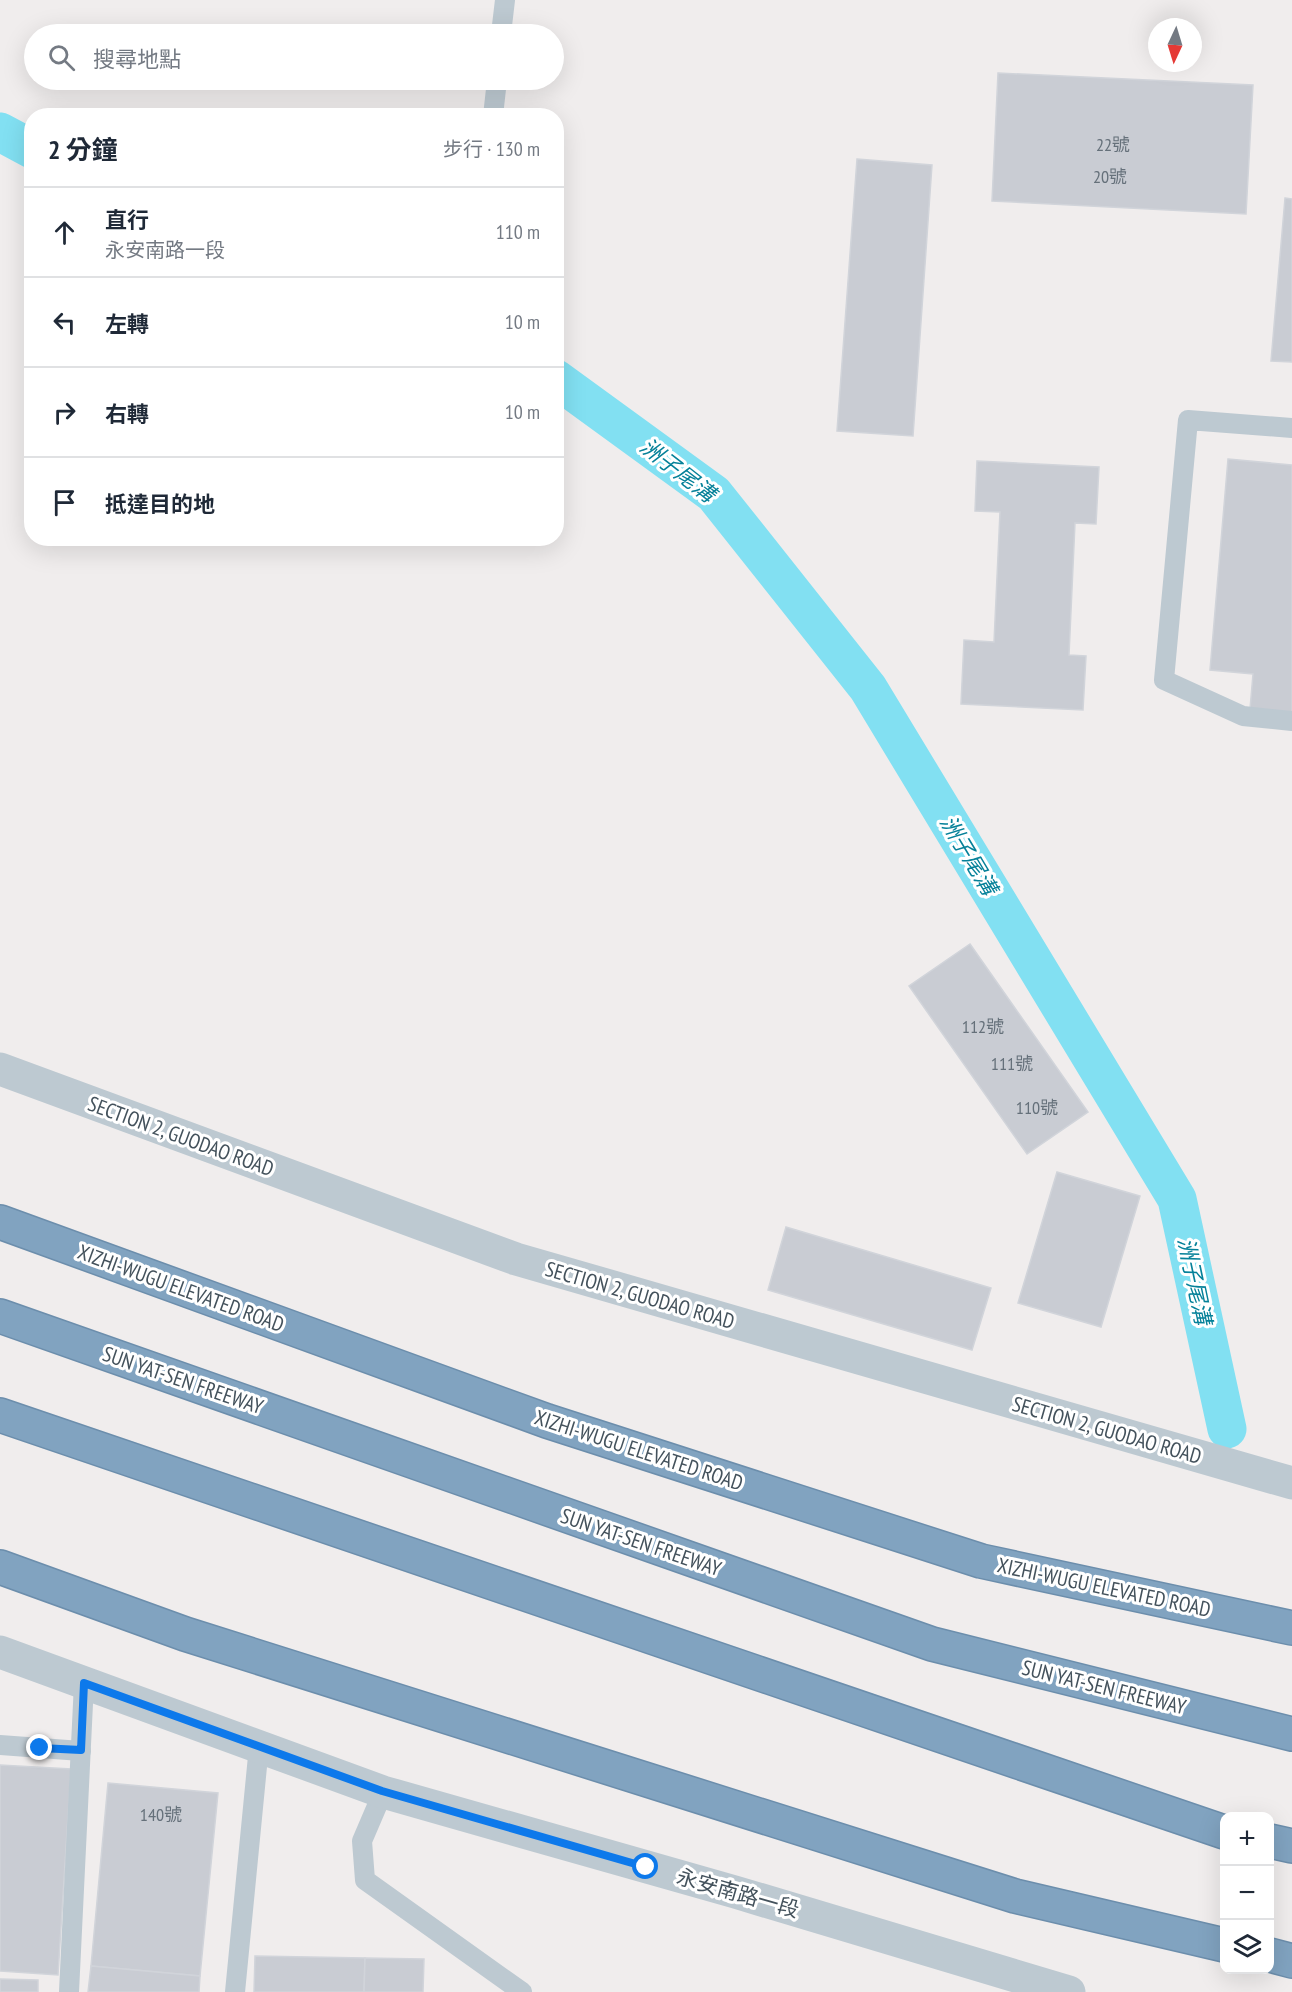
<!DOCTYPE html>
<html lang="zh-TW">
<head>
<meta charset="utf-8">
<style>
  body { margin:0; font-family:"PT Sans Narrow","Noto Sans TC",sans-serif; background:#f2f2f3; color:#1f2937 }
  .controls { position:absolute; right:18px; bottom:18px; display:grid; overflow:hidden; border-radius:12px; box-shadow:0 6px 24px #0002 }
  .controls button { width:54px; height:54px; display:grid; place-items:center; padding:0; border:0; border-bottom:2px solid #e0e1e3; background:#fff; color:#1f2937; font:30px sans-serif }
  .compass { position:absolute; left:1148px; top:18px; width:54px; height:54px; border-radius:50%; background:#fff; box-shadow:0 6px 24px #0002; rotate:184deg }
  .stop { position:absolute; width:18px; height:18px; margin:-14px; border:4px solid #0d79eb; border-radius:50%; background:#fff }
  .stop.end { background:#0d79eb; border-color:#fff; box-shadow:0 2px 6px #0008 }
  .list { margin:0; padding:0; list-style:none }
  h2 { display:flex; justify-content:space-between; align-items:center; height:78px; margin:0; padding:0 24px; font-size:26px }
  h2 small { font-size:20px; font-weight:400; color:#747a83 }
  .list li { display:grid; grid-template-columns:39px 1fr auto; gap:18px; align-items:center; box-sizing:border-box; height:90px; padding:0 24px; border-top:2px solid #e0e1e3 }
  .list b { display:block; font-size:22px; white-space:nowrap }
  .list p { margin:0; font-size:20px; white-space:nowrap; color:#747a83 }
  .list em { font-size:20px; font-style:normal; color:#747a83 }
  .icon { flex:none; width:33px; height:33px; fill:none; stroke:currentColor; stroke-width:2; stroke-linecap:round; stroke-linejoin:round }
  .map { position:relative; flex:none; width:1292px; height:1992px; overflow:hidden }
  .search { position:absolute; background:#fff; box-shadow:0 6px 24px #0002; left:24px; top:24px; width:540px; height:66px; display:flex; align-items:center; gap:15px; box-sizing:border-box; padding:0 21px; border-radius:33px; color:#747a83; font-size:22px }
  .panel { position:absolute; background:#fff; box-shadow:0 6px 24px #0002; left:24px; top:108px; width:540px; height:438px; border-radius:24px }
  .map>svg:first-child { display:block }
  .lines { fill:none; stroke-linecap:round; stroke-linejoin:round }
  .canal { stroke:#82e0f2; stroke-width:39 }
  .building { fill:#c9ccd3; stroke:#d1d4da; stroke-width:1.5 }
  .motorway-casing { stroke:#6c8eac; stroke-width:36 }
  .service { stroke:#bdc9d1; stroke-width:20 }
  .minor { stroke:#bdc9d1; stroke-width:33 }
  .motorway { stroke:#81a3c0; stroke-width:33 }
  .route { stroke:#0d79eb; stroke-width:8 }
  .labels { text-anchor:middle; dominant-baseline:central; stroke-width:6; stroke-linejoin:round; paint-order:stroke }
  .number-label { font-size:18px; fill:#65707a }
  .street-label { font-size:21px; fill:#44525c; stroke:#fff }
  .water-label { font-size:22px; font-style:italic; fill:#058199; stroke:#fff }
</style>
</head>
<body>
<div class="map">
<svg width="1292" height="1992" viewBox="0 0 1292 1992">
  <rect width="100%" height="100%" fill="#f0eded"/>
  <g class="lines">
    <g class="canal">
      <polyline points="0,132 32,149"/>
      <polyline points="556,379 714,494 868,688 1177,1199 1227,1429"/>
    </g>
  </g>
  <g class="building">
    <polygon points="998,73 1253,85 1246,214 992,201"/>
    <polygon points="857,159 932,165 913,436 837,431"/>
    <polygon points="1285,198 1292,199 1292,362 1271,361"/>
    <polygon points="1228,459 1292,465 1292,713 1250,709 1253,674 1210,670"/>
    <polygon points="977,461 1099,467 1096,524 1075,523 1069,655 1086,656 1083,710 961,704 964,640 994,642 1000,512 975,511"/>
    <polygon points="970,944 1088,1112 1027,1154 909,986"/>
    <polygon points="1057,1172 1140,1196 1101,1327 1018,1303"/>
    <polygon points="786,1227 991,1288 972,1350 768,1290"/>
    <polygon points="0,1765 71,1769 58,1975 0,1971"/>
    <polygon points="108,1783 218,1793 200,1976 91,1966"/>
    <polygon points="255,1956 365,1958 364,1992 254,1992"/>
    <polygon points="365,1958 424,1959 423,1992 364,1992"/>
    <polygon points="91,1966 200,1976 199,1992 88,1992"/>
    <polygon points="0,1979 38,1980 38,1992 0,1992"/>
  </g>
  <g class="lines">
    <g class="motorway-casing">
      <g id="motorway">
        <polyline points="0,1222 547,1421 981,1561 1292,1628"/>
        <polyline points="0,1316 932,1644 1292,1734"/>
        <polyline points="0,1415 1224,1832"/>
        <polyline points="0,1567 185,1634 1015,1896 1224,1945"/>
        <polyline points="1270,1841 1292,1846"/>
        <polyline points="1270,1955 1292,1961"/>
      </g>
    </g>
    <g class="service">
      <polyline points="501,34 505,0"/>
      <polyline points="493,116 497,80"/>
      <polyline points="1292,428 1188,420 1164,680 1243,716 1292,721"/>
      <polyline points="0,1745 81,1751"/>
      <polyline points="383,1792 362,1841 365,1880 522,1992"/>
      <polyline points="69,1992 84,1683"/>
      <polyline points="235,1992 259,1746"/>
    </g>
    <g class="minor">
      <polyline points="0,1069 516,1259 1292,1483"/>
      <polyline points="0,1652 383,1792 735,1892 1069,1992"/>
    </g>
    <use href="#motorway" class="motorway"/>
  </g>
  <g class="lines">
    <polyline class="route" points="40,1748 81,1750 84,1683 382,1791 646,1867"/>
  </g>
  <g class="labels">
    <g class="number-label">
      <text x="1113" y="144">22號</text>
      <text x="1110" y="176">20號</text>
      <text x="983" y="1026">112號</text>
      <text x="1012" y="1063">111號</text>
      <text x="1037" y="1107">110號</text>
      <text x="161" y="1814">140號</text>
    </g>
    <g class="street-label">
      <text transform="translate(181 1136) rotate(20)">SECTION 2, GUODAO ROAD</text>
      <text transform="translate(181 1288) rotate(20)">XIZHI-WUGU ELEVATED ROAD</text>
      <text transform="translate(640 1295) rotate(16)">SECTION 2, GUODAO ROAD</text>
      <text transform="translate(183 1380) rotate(19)">SUN YAT-SEN FREEWAY</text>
      <text transform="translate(1107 1430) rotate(16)">SECTION 2, GUODAO ROAD</text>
      <text transform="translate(639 1450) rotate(18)">XIZHI-WUGU ELEVATED ROAD</text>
      <text transform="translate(641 1542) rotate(19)">SUN YAT-SEN FREEWAY</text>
      <text transform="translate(1104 1587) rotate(12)">XIZHI-WUGU ELEVATED ROAD</text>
      <text transform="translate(1104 1687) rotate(14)">SUN YAT-SEN FREEWAY</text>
      <text transform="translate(738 1893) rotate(16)">永安南路一段</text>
    </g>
    <g class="water-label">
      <text transform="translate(678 470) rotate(38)">洲子尾溝</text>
      <text transform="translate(969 855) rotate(59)">洲子尾溝</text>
      <text transform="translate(1195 1281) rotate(78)">洲子尾溝</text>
    </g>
  </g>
</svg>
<div class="controls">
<button>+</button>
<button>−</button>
<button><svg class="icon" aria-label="layers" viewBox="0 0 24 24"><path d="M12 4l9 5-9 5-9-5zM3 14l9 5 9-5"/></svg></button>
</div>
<svg class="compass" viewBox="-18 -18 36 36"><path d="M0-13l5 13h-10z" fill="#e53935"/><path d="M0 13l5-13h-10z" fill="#747a83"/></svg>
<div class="stop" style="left:646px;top:1867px"></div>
<div class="stop end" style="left:40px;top:1748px"></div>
<div class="search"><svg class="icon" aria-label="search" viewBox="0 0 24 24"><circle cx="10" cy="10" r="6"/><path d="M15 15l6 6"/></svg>搜尋地點</div>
<section class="panel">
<h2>2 分鐘<small>步行 · 130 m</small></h2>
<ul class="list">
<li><svg class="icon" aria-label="ahead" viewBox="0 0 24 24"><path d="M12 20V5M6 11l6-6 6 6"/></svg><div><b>直行</b><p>永安南路一段</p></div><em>110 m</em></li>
<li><svg class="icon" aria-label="left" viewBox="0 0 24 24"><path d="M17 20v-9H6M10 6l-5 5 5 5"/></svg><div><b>左轉</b></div><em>10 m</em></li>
<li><svg class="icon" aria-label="right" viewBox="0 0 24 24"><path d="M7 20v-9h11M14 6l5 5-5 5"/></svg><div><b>右轉</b></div><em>10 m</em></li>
<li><svg class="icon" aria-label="arrive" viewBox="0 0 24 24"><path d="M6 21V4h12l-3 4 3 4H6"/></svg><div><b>抵達目的地</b></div></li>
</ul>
</section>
</div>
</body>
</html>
